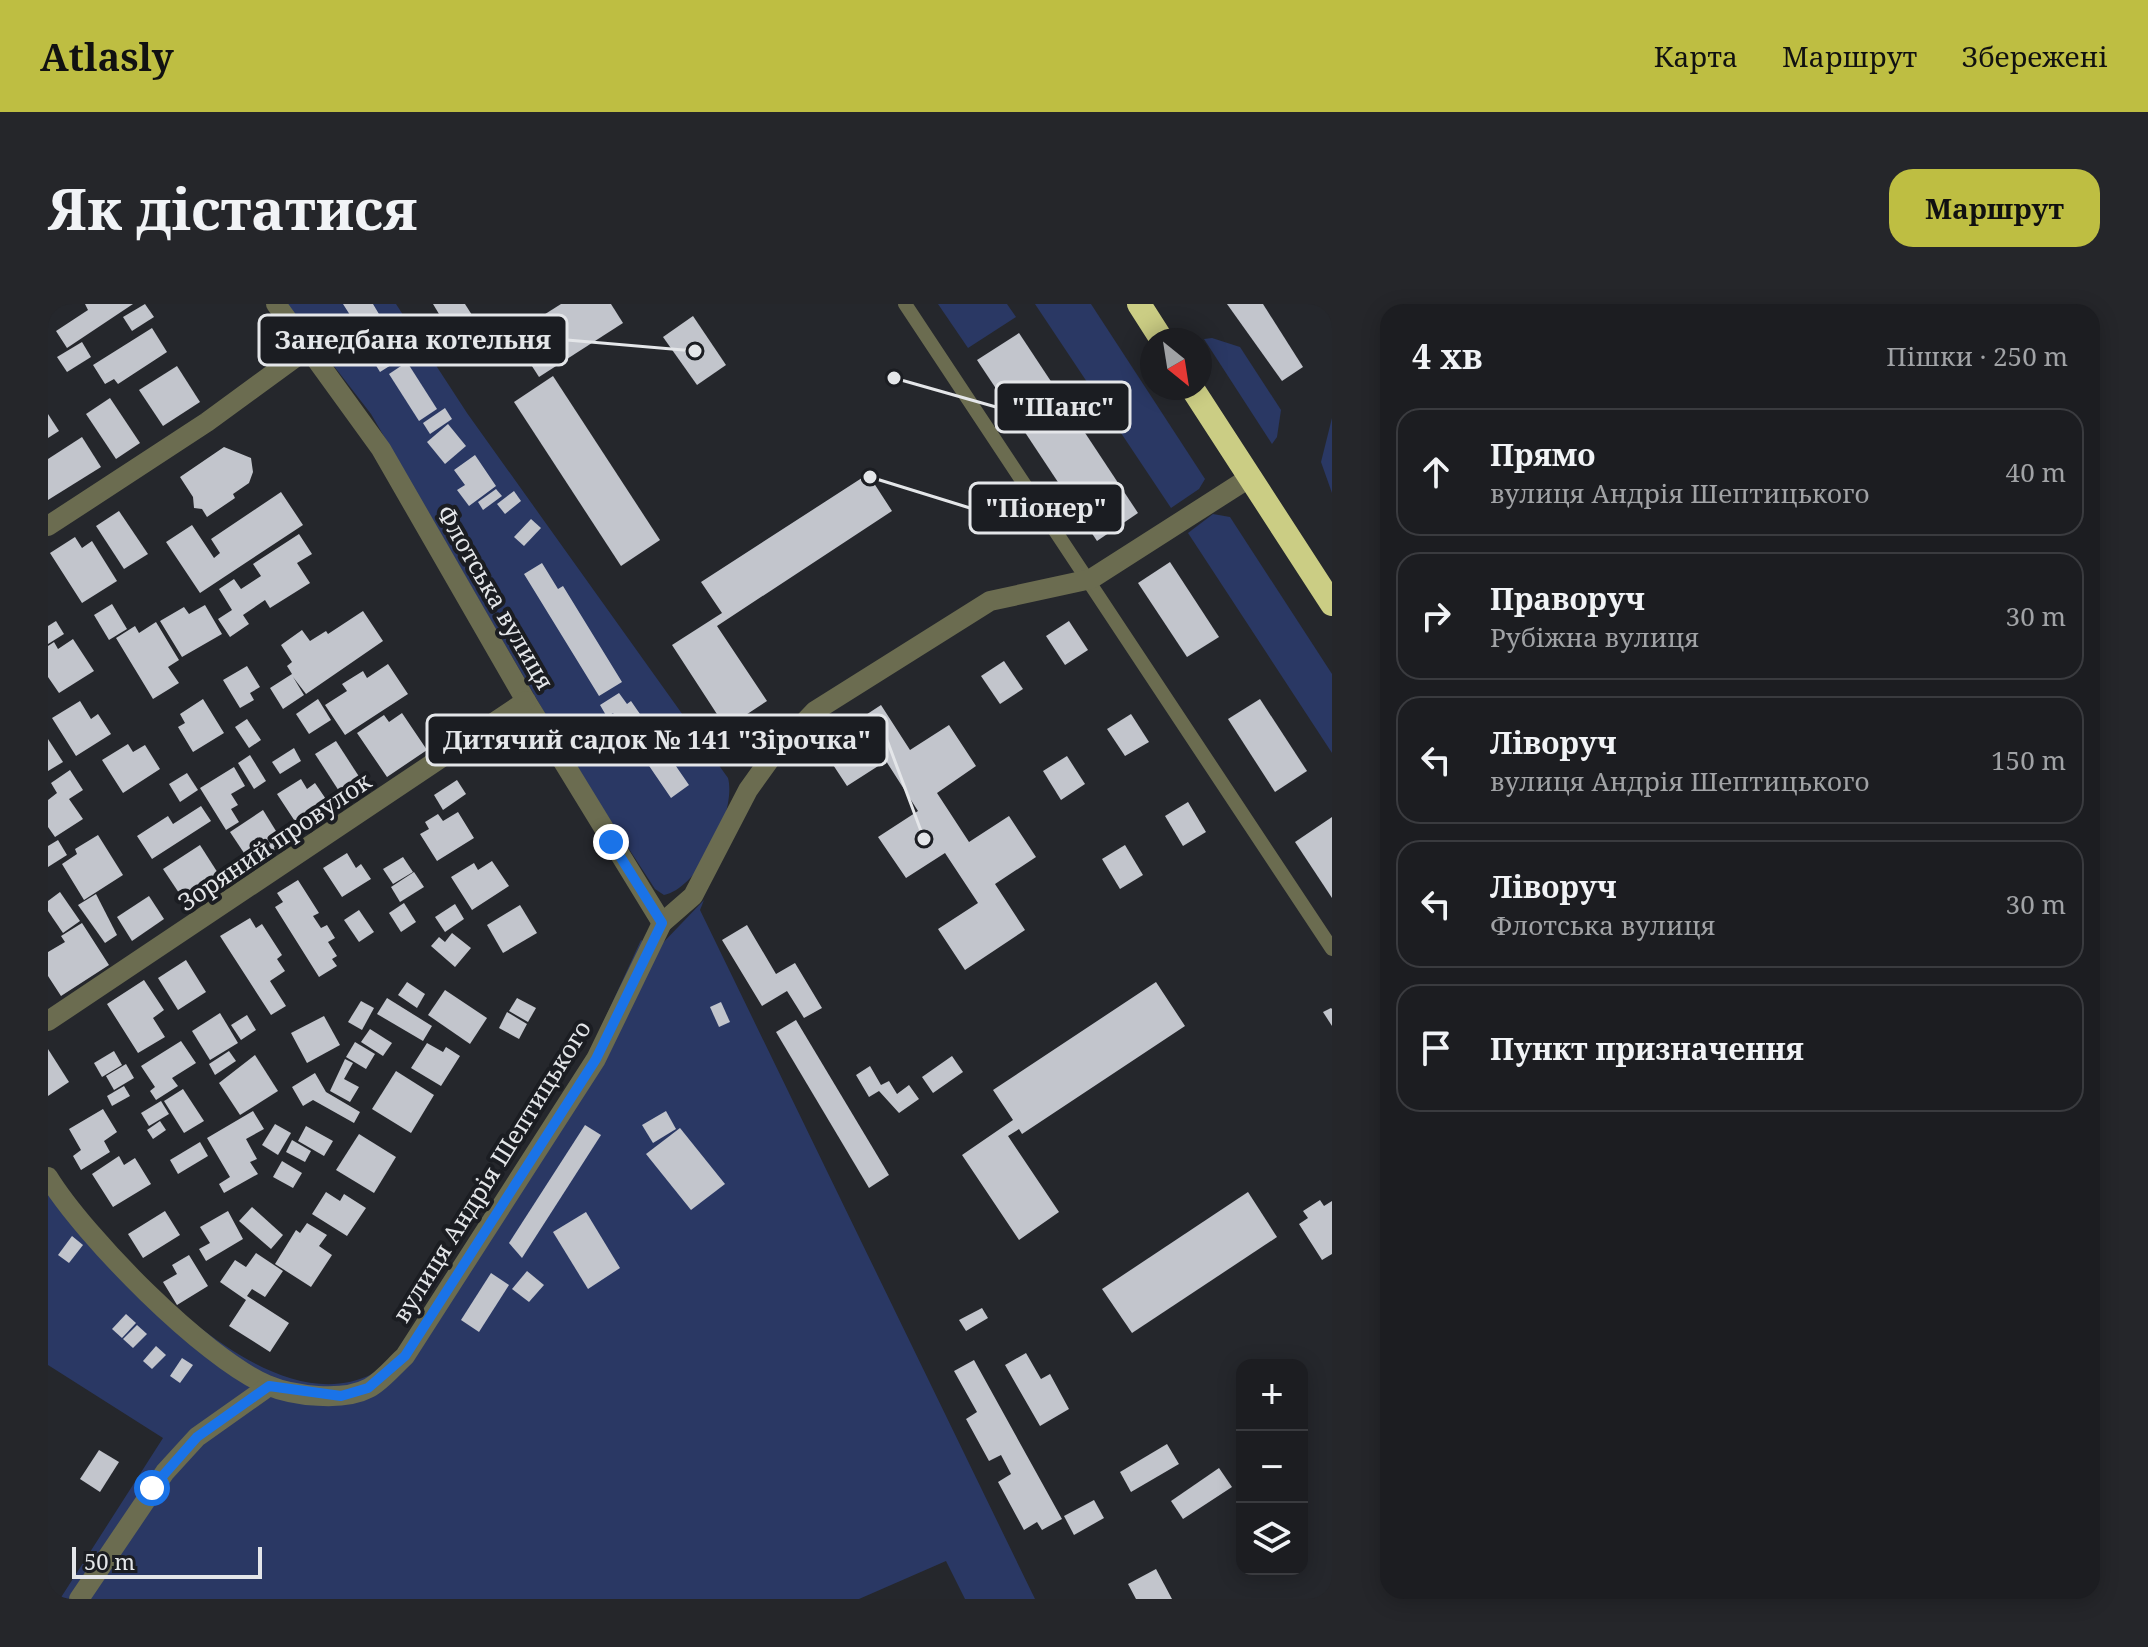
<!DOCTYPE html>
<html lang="uk">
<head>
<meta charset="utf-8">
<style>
  body { margin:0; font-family:"Noto Serif",serif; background:#25262a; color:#f1f3f6 }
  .controls { position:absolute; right:24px; bottom:24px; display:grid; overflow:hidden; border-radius:16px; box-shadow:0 4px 20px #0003 }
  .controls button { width:72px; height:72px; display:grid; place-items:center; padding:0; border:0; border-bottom:2px solid #3a3b3f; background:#1c1d21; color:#f1f3f6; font:40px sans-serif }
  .compass { position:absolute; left:1092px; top:24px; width:72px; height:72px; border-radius:50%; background:#1c1d21; box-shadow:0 4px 20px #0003; rotate:150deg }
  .scale { position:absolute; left:24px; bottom:20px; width:190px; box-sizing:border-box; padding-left:8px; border:4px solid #e4e6e9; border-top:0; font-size:22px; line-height:28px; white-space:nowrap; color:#e4e6e9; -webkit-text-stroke:6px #1b1d22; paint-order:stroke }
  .stop { position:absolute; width:24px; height:24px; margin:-18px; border:6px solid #1a73e8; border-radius:50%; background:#fff }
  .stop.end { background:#1a73e8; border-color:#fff; box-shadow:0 2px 8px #0008 }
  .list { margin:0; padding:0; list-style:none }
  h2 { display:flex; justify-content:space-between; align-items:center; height:104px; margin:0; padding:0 32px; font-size:34px }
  h2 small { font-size:26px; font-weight:400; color:#a0a2a5 }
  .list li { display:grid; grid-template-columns:52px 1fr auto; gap:24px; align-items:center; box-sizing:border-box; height:128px; margin:0 16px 16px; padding:0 16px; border:2px solid #3a3b3f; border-radius:24px }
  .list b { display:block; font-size:30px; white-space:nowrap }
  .list p { margin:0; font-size:26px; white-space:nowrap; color:#a0a2a5 }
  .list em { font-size:26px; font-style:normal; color:#a0a2a5 }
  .icon { flex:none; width:44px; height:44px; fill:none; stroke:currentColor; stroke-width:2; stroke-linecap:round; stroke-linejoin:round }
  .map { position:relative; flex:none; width:1284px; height:1295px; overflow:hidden; border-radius:24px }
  header { display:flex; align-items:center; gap:48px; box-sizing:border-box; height:112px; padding:0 40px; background:#bebe42; color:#111 }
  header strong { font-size:38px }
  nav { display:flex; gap:44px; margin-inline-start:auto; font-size:28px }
  .intro { display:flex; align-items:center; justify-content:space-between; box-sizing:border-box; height:192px; padding:0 48px }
  h1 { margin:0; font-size:56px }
  .button { padding:20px 36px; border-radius:24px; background:#bebe42; color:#111; font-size:28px; font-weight:700 }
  main { display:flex; gap:48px; padding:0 48px }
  aside { flex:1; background:#1c1d21; border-radius:24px; box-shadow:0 4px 20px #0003 }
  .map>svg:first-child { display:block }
  .green { fill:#2a3864 }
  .building { fill:#c2c5cc }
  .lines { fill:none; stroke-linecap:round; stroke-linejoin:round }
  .lane { stroke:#6b6c50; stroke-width:14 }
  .street { stroke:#6b6c50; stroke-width:20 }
  .highway { stroke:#cbcd84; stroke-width:24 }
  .route { stroke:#1a73e8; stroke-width:10 }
  .labels { text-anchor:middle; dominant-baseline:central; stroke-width:8; stroke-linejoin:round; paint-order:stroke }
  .street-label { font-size:24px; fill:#e4e6e9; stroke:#1b1d22 }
  .leader { fill:none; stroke:#e4e6e9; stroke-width:3 }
  .callout-dot { fill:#e4e6e9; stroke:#1b1d22; stroke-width:3 }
  .callout { fill:#1b1d22; stroke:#e4e6e9; stroke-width:3 }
  .callout-label { font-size:26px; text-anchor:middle; font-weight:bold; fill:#e4e6e9 }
</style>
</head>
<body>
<header>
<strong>Atlasly</strong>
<nav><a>Карта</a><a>Маршрут</a><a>Збережені</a></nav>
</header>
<div class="intro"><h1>Як дістатися</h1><a class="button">Маршрут</a></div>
<main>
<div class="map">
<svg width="1284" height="1295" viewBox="0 0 1284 1295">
  <rect width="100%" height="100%" fill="#25272c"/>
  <g class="green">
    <path d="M238,0H348L419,109L680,474C689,507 651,584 616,591L607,585L531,468L323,110Z"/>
    <polygon points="890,0 959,0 968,13 920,44"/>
    <polygon points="987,0 1043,0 1157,175 1151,185 1123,204"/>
    <polygon points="1164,34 1192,43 1233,106 1229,133 1224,140 1156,35"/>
    <polygon points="1284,114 1284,189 1273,158"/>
    <polygon points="1165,210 1182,213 1284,370 1284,449 1140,229"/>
    <path d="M656,596L652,606L987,1295H917L898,1257L811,1295H12L115,1134L0,1061V870C64,942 214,1125 324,1070C332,1066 340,1057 347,1051L537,758L593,636L609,645Z"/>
  </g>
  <g class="building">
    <polygon points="37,0 85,0 19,44 8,27 40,6"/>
    <polygon points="97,0 106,13 84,27 75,13"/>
    <polygon points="295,0 325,0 347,37 357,31 367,46 332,68 305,24 309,22"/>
    <polygon points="385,0 417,0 424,11 400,25"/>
    <polygon points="513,0 563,0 575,19 491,73 464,31"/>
    <polygon points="1179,0 1215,0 1255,63 1234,77"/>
    <polygon points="645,12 678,61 649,81 615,33"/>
    <polygon points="104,24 119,48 70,80 66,75 57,80 45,61"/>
    <polygon points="971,29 1090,209 1049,237 929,56"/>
    <polygon points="34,38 43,53 19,68 9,53"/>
    <polygon points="359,58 389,105 371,117 341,70"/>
    <polygon points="129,62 152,98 115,122 91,86"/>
    <polygon points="505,72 612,236 573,262 466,98"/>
    <polygon points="62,94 92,139 68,155 38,110"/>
    <polygon points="397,104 404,115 382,130 375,119"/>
    <polygon points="0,110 11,127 0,134"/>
    <polygon points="400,120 418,142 397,160 379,138"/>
    <polygon points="34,133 53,163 0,196 0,155"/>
    <polygon points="176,143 203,154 205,168 201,179 185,190 187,194 159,213 154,205 146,204 145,193 132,173"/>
    <polygon points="427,151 448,182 421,202 409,186 417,181 406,166"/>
    <polygon points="820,170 844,207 669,322 719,397 678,424 624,341 674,309 653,278"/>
    <polygon points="448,185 454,192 435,206 430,198"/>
    <polygon points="466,187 473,197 457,210 449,200"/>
    <polygon points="233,188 255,221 152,289 118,238 144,221 166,254 172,249 163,235"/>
    <polygon points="71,207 100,250 76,265 48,222"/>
    <polygon points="483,215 493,224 476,242 466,233"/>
    <polygon points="251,230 264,250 249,259 262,279 222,304 217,296 195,311 201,320 182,333 170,315 184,306 171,285 186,275 193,285 213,272 205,260"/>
    <polygon points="27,233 34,244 44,237 69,277 34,299 2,249"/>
    <polygon points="1122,258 1171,333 1139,353 1090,279"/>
    <polygon points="494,259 510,285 515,282 574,378 551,392 476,270"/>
    <polygon points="64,300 79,325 61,336 46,311"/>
    <polygon points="157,301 174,330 134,353 112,317 136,303 141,310"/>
    <polygon points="315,307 335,337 258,390 245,373 256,391 235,405 222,384 244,370 239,362 244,358 233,341 254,326 262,337 278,327 280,330"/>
    <polygon points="8,317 16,330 0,340 0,322"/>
    <polygon points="1021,317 1040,346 1017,361 998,332"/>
    <polygon points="108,318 131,356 120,363 131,379 105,395 68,334 87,322 91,329"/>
    <polygon points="25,335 46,367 11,389 0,373 0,342 6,338 10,345"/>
    <polygon points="956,357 975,385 952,400 933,372"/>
    <polygon points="340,360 360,390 297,431 277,401 299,387 294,380 315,367 319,374"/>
    <polygon points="199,362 212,383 202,389 206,396 192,404 175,376"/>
    <polygon points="571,389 579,400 583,397 641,481 623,494 565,409 559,413 552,401"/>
    <polygon points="155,395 176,429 145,448 130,423 137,419 132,410"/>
    <polygon points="270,395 283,416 261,430 248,410"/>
    <polygon points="1212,395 1259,467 1227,488 1180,415"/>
    <polygon points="32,397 43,415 50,410 63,430 28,452 4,414"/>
    <polygon points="833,401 862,446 901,421 928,462 889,489 921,538 961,512 988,553 947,580 977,626 917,666 890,625 930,599 897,549 858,574 830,533 870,507 838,457 799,482 772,441"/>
    <polygon points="354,409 379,446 339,473 309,429 336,411 341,418"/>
    <polygon points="1083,410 1101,438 1077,452 1059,425"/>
    <polygon points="199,415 213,436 201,444 187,423"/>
    <polygon points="0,435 15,458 0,467"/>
    <polygon points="288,437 321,488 300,501 267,450"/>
    <polygon points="80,440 85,448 97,441 112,465 75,489 54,456"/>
    <polygon points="246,444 253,457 232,470 224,458"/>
    <polygon points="202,451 218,477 206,485 190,459"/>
    <polygon points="1019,452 1037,480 1013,496 995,467"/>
    <polygon points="186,463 197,482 183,490 190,501 183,505 191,518 178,526 152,484"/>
    <polygon points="22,466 35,486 21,495 35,515 7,533 0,523 0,496 9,489 3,479"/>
    <polygon points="139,469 150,486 132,498 121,480"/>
    <polygon points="253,475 259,485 267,479 286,507 254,528 229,490"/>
    <polygon points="409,476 418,490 395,506 386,491"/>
    <polygon points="1140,498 1158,528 1135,542 1117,512"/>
    <polygon points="153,502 163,517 104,555 89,532 120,512 125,520"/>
    <polygon points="215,506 236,540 204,561 182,528"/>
    <polygon points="410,508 426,534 389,557 372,530 381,525 377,518 390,510 395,517"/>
    <polygon points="1284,513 1284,594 1247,538"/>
    <polygon points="50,531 75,571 36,596 14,560 29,550 27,545"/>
    <polygon points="10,536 19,551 0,563 0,542"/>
    <polygon points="152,541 175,577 139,601 115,565"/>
    <polygon points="1077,541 1095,571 1072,585 1054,555"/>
    <polygon points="299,549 308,564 313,560 323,575 294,593 275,564"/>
    <polygon points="355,553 365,568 345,580 335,565"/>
    <polygon points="444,557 461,582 424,606 403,573 426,559 430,566"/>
    <polygon points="366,568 376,583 352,598 343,583"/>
    <polygon points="250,576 271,609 265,612 273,624 279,621 287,634 280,638 289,652 284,655 289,662 271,673 227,603 235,598 229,589"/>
    <polygon points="12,588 32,617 15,629 0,607 0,597"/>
    <polygon points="48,590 69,631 57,639 30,601"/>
    <polygon points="101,592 116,615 84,637 69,613"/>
    <polygon points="356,599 368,618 353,628 341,609"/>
    <polygon points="407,600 416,615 397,628 387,613"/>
    <polygon points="472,601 489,629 455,649 439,621"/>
    <polygon points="311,606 326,628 311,638 296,616"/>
    <polygon points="202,614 208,624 214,620 234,651 229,655 237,667 222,677 238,702 223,711 172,632"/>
    <polygon points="34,619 61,661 13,692 0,672 0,648 17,638 13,632"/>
    <polygon points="699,621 728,670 747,659 774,704 756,714 739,687 714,702 674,636"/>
    <polygon points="404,629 423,644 407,663 383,642 391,633 397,638"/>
    <polygon points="138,656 158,688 130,706 110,674"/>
    <polygon points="96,676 116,706 105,714 117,733 90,749 59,700"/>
    <polygon points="359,678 377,690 369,704 350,691"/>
    <polygon points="1108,678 1137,722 974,830 971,825 960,832 1011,908 971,936 914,851 965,816 945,786"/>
    <polygon points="397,686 439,714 422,740 380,711"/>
    <polygon points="339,694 384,722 375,737 329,710"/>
    <polygon points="469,694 488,704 480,718 461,707"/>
    <polygon points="313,697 326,704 314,726 300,718"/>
    <polygon points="673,698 682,718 671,723 662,703"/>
    <polygon points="1283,704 1284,705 1284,722 1275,708"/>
    <polygon points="459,708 479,720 471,735 451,724"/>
    <polygon points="172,709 190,739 162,756 144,727"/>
    <polygon points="199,711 208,726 193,736 183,721"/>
    <polygon points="276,712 292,741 259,759 243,729"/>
    <polygon points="748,716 841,871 821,884 728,728"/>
    <polygon points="322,725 344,739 335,752 313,738"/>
    <polygon points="133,737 148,759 124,774 130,782 108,796 102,787 107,783 93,762"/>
    <polygon points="307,738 327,750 318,765 298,753"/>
    <polygon points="379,739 395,748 398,743 412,752 393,782 363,764"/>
    <polygon points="0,745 21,778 0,792"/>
    <polygon points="66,747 74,761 54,773 46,759"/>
    <polygon points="181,747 188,757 167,771 161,760"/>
    <polygon points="207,751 230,787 192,811 171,779"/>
    <polygon points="904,752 915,768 885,789 874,773"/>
    <polygon points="297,755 305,759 296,775 311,783 302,798 282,787"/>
    <polygon points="78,760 86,774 66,786 58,772"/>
    <polygon points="822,762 833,781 841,777 849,790 861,781 871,795 851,809 831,787 821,793 808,771"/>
    <polygon points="348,767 386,791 363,829 324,805"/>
    <polygon points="267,769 278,788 312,808 306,819 265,796 255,802 244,783"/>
    <polygon points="76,782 82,792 64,802 59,792"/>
    <polygon points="135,785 156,817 136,829 116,797"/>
    <polygon points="113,797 121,810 101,822 93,809"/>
    <polygon points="55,805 69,828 56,837 62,848 33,866 25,852 33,846 21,825"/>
    <polygon points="205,807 216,825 198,835 209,855 202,858 210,870 176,889 171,880 182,873 159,834"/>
    <polygon points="618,807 628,825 605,839 594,821"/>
    <polygon points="112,817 118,826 105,835 99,826"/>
    <polygon points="227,820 243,829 230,851 214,841"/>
    <polygon points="537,821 553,831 474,954 461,939"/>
    <polygon points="258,822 285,837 276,852 250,837"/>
    <polygon points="632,824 677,880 643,906 598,850"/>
    <polygon points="311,830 348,853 326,889 288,866"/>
    <polygon points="244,836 263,847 257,858 238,848"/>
    <polygon points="152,838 160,852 130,870 122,856"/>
    <polygon points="71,852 76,861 87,854 103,880 65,903 44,870"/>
    <polygon points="234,857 254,869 245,884 225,873"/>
    <polygon points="278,888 292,897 296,890 318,904 299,932 264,910"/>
    <polygon points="1200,888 1229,933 1084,1029 1054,985"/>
    <polygon points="1272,896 1276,902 1284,897 1284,950 1274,956 1251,920 1260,914 1255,907"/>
    <polygon points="204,903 235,931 223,945 191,917"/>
    <polygon points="117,907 132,931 95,954 80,930"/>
    <polygon points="180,907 195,935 158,957 151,945 162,939 152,923"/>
    <polygon points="538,908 572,964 540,985 505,928"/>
    <polygon points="259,919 279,931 271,942 284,951 263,983 227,960 248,926 252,929"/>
    <polygon points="24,932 35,941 21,959 10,951"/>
    <polygon points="208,949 235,967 217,993 204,985 199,992 241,1019 222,1048 181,1022 198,996 172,978 187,956 198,963"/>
    <polygon points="141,951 160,982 129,1001 115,978 129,970 124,961"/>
    <polygon points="479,967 496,981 481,998 464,985"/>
    <polygon points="443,969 461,981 431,1028 413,1016"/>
    <polygon points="934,1004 940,1014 918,1027 911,1016"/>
    <polygon points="78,1010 88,1019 74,1034 64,1025"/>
    <polygon points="89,1021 99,1030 85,1044 75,1035"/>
    <polygon points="108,1042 118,1051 104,1065 95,1057"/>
    <polygon points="978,1049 993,1075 1002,1070 1021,1105 992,1122 957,1061"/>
    <polygon points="134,1054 145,1061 132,1079 122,1072"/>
    <polygon points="926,1056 1014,1215 994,1226 989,1218 976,1226 950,1178 963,1170 953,1151 941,1157 918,1115 929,1108 906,1067"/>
    <polygon points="1119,1140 1131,1160 1083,1188 1072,1168"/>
    <polygon points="51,1146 71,1158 52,1188 32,1175"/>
    <polygon points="1171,1164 1184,1183 1135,1215 1123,1197"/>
    <polygon points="1046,1196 1056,1214 1026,1231 1016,1212"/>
    <polygon points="1108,1265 1124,1295 1088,1295 1080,1280"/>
  </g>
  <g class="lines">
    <polyline class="lane" points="857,0 1284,645"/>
    <g class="street">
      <polyline points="228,0 333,145 478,397 614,619"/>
      <polyline points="0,222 159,118 259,45"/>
      <polyline points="0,717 478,397"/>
      <path d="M0,873C37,933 155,1053 219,1081C245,1092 295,1098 321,1084C334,1077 346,1062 357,1052L548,755L614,619L645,592L700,486L725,451L767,407L942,297L1043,275L1201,174"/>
      <polyline points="31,1295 117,1168 149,1133 221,1082"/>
    </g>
    <g class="highway">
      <polyline points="1091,0 1114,36"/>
      <polyline points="1144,84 1284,300"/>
    </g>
  </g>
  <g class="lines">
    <polyline class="route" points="104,1184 149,1133 221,1082 293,1092 320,1084 357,1052 548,755 614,619 563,538"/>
  </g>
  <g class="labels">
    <g class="street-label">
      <text transform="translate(448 293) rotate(60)">Флотська вулиця</text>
      <text transform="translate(226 537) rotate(-34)">Зоряний провулок</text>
      <text transform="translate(443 867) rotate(-58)">вулиця Андрія Шептицького</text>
    </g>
  </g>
  <path class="leader" d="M647 47L519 36M846 74L948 103M822 173L922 204M876 535L839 436"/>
  <g class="callout-dot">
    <circle cx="647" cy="47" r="8"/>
    <circle cx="846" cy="74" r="8"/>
    <circle cx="822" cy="173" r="8"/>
    <circle cx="876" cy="535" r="8"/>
  </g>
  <g class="callout">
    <rect x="211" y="11" width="308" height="50" rx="8"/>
    <rect x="948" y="78" width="134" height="50" rx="8"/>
    <rect x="922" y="179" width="153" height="50" rx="8"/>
    <rect x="379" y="411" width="460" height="50" rx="8"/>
  </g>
  <g class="callout-label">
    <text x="365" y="45">Занедбана котельня</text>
    <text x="1015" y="112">"Шанс"</text>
    <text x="998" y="213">"Піонер"</text>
    <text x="609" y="445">Дитячий садок № 141 "Зірочка"</text>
  </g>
</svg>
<div class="controls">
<button>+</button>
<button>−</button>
<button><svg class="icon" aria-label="layers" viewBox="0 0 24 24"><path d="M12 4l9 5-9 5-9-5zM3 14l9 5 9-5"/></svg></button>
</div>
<svg class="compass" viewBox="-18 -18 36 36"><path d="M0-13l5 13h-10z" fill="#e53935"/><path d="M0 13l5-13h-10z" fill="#a0a2a5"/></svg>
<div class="scale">50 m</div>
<div class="stop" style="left:104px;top:1184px"></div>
<div class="stop end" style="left:563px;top:538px"></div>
</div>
<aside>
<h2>4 хв<small>Пішки · 250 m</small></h2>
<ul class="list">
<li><svg class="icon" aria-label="ahead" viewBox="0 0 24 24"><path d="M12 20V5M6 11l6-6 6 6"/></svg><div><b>Прямо</b><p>вулиця Андрія Шептицького</p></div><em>40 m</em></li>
<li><svg class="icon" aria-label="right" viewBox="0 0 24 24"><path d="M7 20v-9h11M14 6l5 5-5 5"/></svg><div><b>Праворуч</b><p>Рубіжна вулиця</p></div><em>30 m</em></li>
<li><svg class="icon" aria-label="left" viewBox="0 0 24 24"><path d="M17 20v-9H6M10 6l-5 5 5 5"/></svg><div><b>Ліворуч</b><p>вулиця Андрія Шептицького</p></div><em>150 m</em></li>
<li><svg class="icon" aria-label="left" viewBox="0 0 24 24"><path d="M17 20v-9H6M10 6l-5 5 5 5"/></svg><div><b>Ліворуч</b><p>Флотська вулиця</p></div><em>30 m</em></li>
<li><svg class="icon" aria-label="arrive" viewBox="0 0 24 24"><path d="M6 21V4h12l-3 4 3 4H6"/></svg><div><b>Пункт призначення</b></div></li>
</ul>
</aside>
</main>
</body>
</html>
